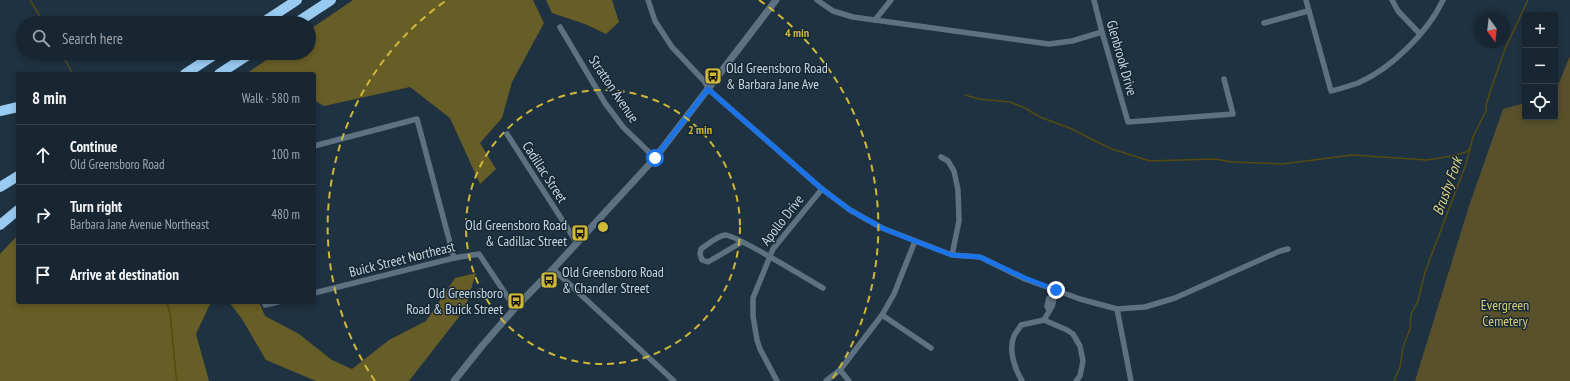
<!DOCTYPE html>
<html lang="en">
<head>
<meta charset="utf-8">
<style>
  body { margin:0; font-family:"PT Sans Narrow",sans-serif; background:#24323d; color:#f1f3f6 }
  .controls { position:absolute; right:12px; top:12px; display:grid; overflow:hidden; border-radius:4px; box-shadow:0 2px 6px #0003 }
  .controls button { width:36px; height:36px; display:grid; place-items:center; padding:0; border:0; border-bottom:1px solid #36434d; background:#172631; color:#f1f3f6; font:20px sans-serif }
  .compass { position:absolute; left:1474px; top:12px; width:36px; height:36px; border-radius:50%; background:#172631; box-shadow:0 2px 6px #0003; rotate:165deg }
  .stop { position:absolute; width:12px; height:12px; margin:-9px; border:3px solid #1a73e8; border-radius:50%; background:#fff }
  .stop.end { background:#1a73e8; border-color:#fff; box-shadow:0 1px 4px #0008 }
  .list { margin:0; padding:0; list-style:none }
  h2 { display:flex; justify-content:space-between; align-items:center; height:52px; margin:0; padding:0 16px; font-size:17px }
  h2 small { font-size:13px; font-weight:400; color:#9ea5ab }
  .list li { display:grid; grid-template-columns:26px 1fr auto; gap:12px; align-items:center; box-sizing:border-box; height:60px; padding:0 16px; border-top:1px solid #36434d }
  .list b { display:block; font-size:15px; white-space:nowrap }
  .list p { margin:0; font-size:13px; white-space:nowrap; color:#9ea5ab }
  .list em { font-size:13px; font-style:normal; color:#9ea5ab }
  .icon { flex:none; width:22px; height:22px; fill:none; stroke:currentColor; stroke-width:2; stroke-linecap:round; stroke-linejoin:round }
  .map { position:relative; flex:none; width:1570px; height:381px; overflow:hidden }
  .search { position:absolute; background:#172631; box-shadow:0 2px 6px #0003; left:16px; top:16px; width:300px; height:44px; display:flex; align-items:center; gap:10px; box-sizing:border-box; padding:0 14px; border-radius:22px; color:#9ea5ab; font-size:15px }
  .panel { position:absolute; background:#172631; box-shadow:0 2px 6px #0003; left:16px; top:72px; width:300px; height:232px; border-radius:4px }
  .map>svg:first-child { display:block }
  .green { fill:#58512c }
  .forest { fill:#675d26 }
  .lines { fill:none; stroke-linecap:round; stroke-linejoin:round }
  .stream { stroke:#554b11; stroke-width:1.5 }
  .minor { stroke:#5d7181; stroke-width:5.5 }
  .tertiary { stroke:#5d7181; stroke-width:7 }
  .motorway { stroke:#99cbf2; stroke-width:10 }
  .route { stroke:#1a73e8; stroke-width:5 }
  .ring { fill:none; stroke:#cfb837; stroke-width:2; stroke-dasharray:7 5 }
  .labels { text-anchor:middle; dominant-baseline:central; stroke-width:3; stroke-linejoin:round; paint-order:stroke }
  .street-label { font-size:14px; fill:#cbd7e0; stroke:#152836 }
  .poi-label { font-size:14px; fill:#cbd7e0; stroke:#152836; text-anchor:start }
  .park-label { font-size:14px; fill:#dece7b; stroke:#152836 }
  .water-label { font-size:15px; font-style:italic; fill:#e6d683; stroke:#152836 }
  .centre { fill:#cfb837; stroke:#152836; stroke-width:2 }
  .ring-label { font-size:12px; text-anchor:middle; font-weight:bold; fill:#cfb837; stroke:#152836; stroke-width:3; stroke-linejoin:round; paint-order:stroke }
</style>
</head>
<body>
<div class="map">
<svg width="1570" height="381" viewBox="0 0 1570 381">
  <rect width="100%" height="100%" fill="#1f3241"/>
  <polygon class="green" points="1570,56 1570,381 1415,381 1469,206 1503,109 1525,103 1525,117 1555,117 1555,92"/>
  <g class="forest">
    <polygon points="353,0 533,0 544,23 512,82 502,118 480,143 496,169 480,184 450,118 410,87 324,106 314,100 314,74 246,74 276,53 309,53 309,30"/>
    <polygon points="546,0 612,0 619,22 606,34 585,24 552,13"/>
    <polygon points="18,235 18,302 211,302 196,334 209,381 0,381 0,254"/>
    <polygon points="476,273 465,309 409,381 316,381 266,360 242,319 229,302 259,302 265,316 299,334 332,360 352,369 389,340 426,321 455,278"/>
  </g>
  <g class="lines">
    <g class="stream">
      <polyline points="30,0 44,23"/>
      <polyline points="61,53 73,74"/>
      <polyline points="965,95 979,99 1010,102 1025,108 1040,117 1072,129 1095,141 1112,149 1150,161 1214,159 1233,162 1283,164 1352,155 1427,160 1452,156 1466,152 1470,148"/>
      <polyline points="167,302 170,313 176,376 177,381"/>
      <polyline points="1394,381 1400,367 1403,347 1410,329 1411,314 1418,301 1425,272 1466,164 1473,137 1486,111 1486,105 1492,86 1505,49 1528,0"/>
    </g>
    <g class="minor">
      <polyline points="648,0 655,21 672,47 705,82 708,89 822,189 850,210 882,228 952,255 980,257 1025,279 1080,299 1117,309 1145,307 1175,298 1280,251 1288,249"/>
      <polyline points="817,0 833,11 853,17 1049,44 1072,41 1102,32"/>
      <polyline points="1094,0 1102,32 1128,122 1233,114 1224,79"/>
      <path d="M1306,0L1331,91C1340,89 1349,86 1358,83C1391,69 1428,32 1443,0"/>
      <polyline points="1392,0 1398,11 1420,34"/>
      <polyline points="875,20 891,0"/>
      <polyline points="1264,23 1308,11"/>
      <polyline points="560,27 605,103 623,127 655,158"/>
      <polyline points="507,134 577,243"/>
      <polyline points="314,146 417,119 454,258"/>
      <polyline points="941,157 948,161 954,171 958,190 959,221 952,255"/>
      <path d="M742,242L708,262L702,260L700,254L701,249C707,245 717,236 725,235C735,234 809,280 823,288"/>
      <polyline points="553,269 674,381"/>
      <polyline points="314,293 454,258 479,254 515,308"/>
      <polyline points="265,305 278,302"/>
      <polyline points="1117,309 1131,381"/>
      <polyline points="1049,310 1047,306 1049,298 1053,295 1055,292"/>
      <polyline points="882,315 931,348"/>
      <path d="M1044,320C1048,312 1056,304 1053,295"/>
      <polyline points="840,370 849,381"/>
      <polyline points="777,381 760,349 757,340 753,316 753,298 773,249 822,189"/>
      <polyline points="826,381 840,370 882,315 894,294 915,241"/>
      <path d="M1022,381C1015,369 1008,350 1014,336C1015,333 1019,329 1021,325L1044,320L1067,330L1073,334L1080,346L1083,361L1080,376L1076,381"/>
    </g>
    <polyline class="tertiary" points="454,381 482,346 515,308 553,269 655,158 776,0"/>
    <g class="motorway">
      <polyline points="262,23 297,0"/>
      <polyline points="296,23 331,0"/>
      <polyline points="185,74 217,53"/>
      <polyline points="219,74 251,53"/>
      <polyline points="0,111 18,107"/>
      <polyline points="0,187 18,176"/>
      <polyline points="0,225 18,210"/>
    </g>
  </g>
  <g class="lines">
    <polyline class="route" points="655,158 708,89 822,189 850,210 882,228 915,241 952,255 980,257 1025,278 1056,290"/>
  </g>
  <g class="ring">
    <circle cx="603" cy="227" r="137"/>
    <path d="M375 381A275 275 0 0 1 447 0M759 0A275 275 0 0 1 831 381"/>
  </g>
  <defs>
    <g id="bus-square" transform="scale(0.9)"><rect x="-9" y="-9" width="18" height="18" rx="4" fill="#cfb837" stroke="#152836"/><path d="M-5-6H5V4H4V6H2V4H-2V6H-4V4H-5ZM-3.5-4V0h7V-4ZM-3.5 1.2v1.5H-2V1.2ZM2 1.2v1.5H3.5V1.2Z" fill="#111"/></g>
  </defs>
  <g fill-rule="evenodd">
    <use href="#bus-square" x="713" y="76"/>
    <use href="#bus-square" x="580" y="233"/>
    <use href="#bus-square" x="549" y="280"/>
    <use href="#bus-square" x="516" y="301"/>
  </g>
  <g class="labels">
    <g class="street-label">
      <text transform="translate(1122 58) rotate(74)">Glenbrook Drive</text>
      <text transform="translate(614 89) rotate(56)">Stratton Avenue</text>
      <text transform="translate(545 172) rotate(57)">Cadillac Street</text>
      <text transform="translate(782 220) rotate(-52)">Apollo Drive</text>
      <text transform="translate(402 259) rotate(-14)">Buick Street Northeast</text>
    </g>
    <g class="poi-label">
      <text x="726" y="68">Old Greensboro Road<tspan x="726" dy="16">&amp; Barbara Jane Ave</tspan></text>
      <text x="567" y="225" text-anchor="end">Old Greensboro Road<tspan x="567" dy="16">&amp; Cadillac Street</tspan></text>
      <text x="562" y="272">Old Greensboro Road<tspan x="562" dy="16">&amp; Chandler Street</tspan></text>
      <text x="503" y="293" text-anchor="end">Old Greensboro<tspan x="503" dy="16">Road &amp; Buick Street</tspan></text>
    </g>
    <g class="park-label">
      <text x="1505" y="305">Evergreen<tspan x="1505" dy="16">Cemetery</tspan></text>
    </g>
    <g class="water-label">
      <text transform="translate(1447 186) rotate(-70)">Brushy Fork</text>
    </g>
  </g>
  <circle cx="603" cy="227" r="6" class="centre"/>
  <g class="ring-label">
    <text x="797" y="37">4 min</text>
    <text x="700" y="134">2 min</text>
  </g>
</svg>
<div class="controls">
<button>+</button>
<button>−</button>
<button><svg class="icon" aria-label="locate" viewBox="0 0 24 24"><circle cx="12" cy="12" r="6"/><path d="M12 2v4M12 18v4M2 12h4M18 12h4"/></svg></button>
</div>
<svg class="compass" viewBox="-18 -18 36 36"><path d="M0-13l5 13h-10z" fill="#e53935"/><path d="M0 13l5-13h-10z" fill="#9ea5ab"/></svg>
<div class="stop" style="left:655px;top:158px"></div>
<div class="stop end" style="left:1056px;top:290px"></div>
<div class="search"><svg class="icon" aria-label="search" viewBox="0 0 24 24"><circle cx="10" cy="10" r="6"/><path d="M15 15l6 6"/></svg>Search here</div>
<section class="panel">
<h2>8 min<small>Walk · 580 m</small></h2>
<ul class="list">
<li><svg class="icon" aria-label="ahead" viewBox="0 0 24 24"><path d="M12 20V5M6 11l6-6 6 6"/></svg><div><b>Continue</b><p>Old Greensboro Road</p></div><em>100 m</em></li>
<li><svg class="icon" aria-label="right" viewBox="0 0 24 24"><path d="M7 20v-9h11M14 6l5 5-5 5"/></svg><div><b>Turn right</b><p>Barbara Jane Avenue Northeast</p></div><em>480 m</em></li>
<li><svg class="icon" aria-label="arrive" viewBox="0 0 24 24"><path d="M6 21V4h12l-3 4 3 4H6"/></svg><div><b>Arrive at destination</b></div></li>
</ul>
</section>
</div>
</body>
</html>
